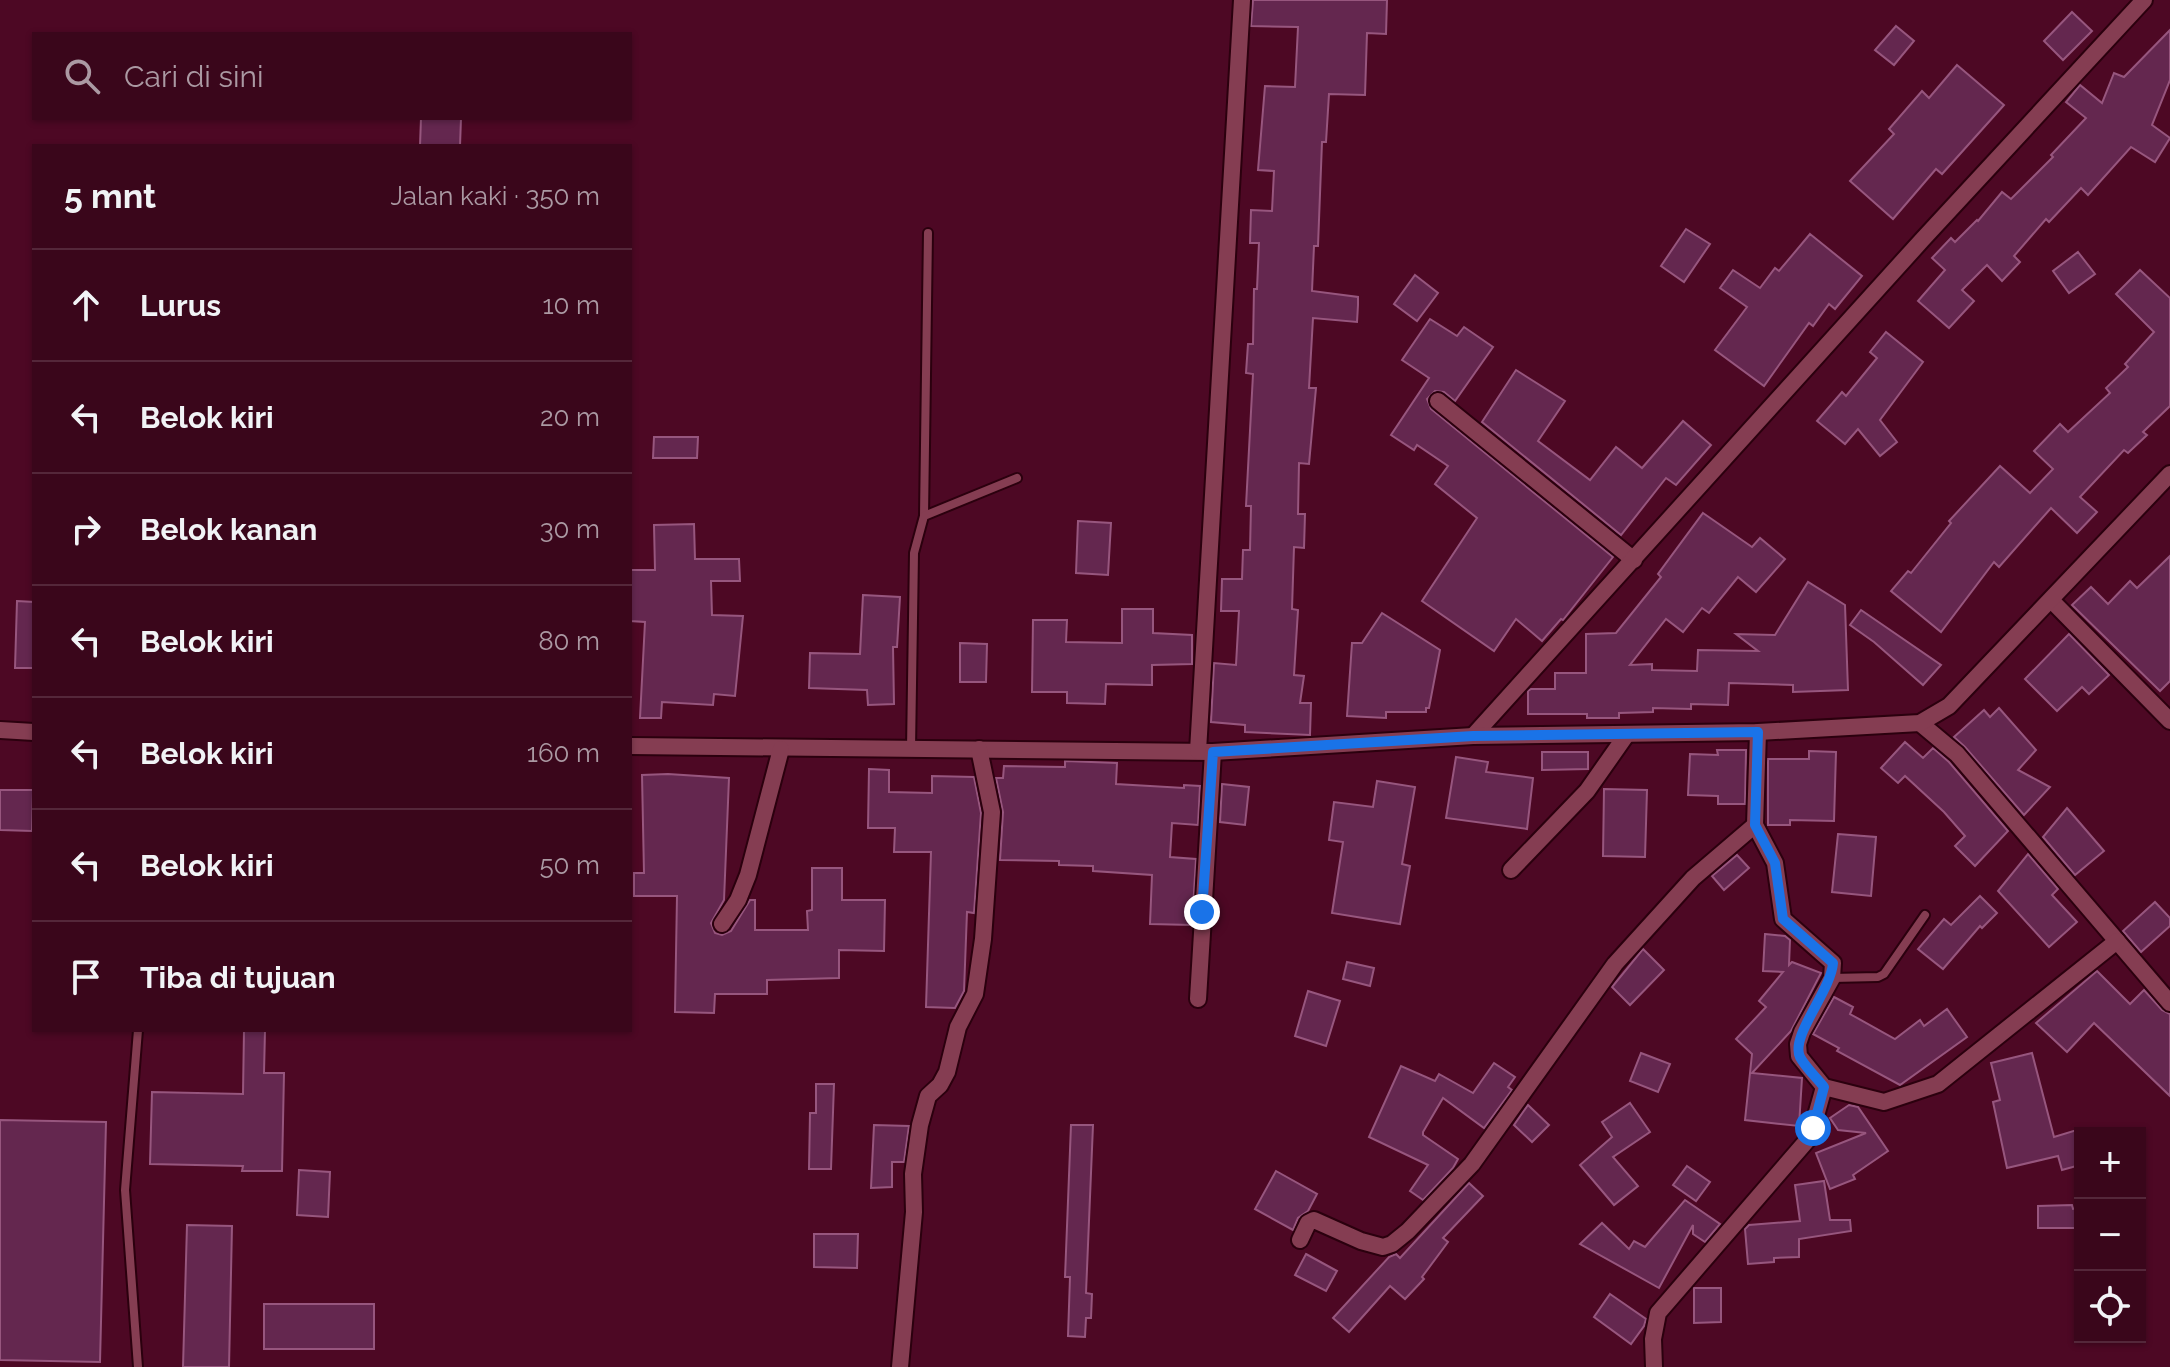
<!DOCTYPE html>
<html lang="id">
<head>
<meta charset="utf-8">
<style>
  body { margin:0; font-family:Raleway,sans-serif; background:#410f24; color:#f1f3f6 }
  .controls { position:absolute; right:24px; bottom:24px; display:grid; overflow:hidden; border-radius:0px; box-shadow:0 2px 6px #0004 }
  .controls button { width:72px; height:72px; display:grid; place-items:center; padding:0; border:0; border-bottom:2px solid #54273a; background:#3a061b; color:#f1f3f6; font:40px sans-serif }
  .stop { position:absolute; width:24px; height:24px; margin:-18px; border:6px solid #1a73e8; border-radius:50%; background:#fff }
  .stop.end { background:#1a73e8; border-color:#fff; box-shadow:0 2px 8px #0008 }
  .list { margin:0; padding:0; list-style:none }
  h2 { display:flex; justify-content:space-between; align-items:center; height:104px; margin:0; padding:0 32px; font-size:34px }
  h2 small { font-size:26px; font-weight:400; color:#ab99a3 }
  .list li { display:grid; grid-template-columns:52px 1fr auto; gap:24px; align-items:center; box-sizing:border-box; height:112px; padding:0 32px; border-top:2px solid #54273a }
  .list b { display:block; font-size:30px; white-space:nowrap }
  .list em { font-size:26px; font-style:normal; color:#ab99a3 }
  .icon { flex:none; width:44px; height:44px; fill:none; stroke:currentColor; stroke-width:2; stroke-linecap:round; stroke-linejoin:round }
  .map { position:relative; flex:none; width:2170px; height:1367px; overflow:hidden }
  .search { position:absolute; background:#3a061b; box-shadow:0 2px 6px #0004; left:32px; top:32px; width:600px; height:88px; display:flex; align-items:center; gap:20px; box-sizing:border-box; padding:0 28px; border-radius:0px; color:#ab99a3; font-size:30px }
  .panel { position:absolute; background:#3a061b; box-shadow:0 2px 6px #0004; left:32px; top:144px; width:600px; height:888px; border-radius:0px }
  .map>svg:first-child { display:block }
  .building { fill:#64274f; stroke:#97567e; stroke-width:2 }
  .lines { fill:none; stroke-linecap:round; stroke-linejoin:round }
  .lane-casing { stroke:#2b000e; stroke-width:12 }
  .street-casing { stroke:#2b000e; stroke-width:20 }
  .lane { stroke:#853d52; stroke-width:8 }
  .street { stroke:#853d52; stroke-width:16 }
  .route { stroke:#1a73e8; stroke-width:10 }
</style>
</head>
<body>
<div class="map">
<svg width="2170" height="1367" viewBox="0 0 2170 1367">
  <rect width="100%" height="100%" fill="#4d0824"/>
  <g class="building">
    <polygon points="1253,0 1387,0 1386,34 1367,33 1365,95 1329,94 1326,142 1322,142 1318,246 1314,246 1312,291 1358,297 1358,305 1357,322 1313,318 1309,388 1316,388 1309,464 1299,463 1298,514 1305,514 1304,548 1294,547 1292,609 1298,610 1294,675 1304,676 1300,703 1311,703 1310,735 1245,732 1245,725 1211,722 1214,663 1236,665 1239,611 1221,611 1222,579 1242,579 1243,550 1250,550 1251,506 1246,506 1253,374 1246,373 1248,344 1253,344 1254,289 1257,289 1259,243 1250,243 1251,210 1272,211 1274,171 1258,170 1265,86 1295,87 1298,27 1251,26"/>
    <polygon points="2072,12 2092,31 2063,60 2044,41"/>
    <polygon points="1896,26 1914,41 1894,65 1875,50"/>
    <polygon points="2170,30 2170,80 2152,125 2170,138 2155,162 2131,147 2088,195 2081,188 2049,222 2046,219 2014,256 2020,262 2002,281 1987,265 1962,290 1974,301 1949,328 1918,301 1945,270 1932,258 1951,238 1955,242 1977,220 1978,221 2002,192 2011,199 2053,157 2051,155 2086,118 2066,102 2080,85 2102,103 2114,73 2124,77"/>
    <polygon points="1957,65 2004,105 1942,174 1936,169 1893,219 1850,181 1894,134 1889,129 1922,91 1929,98"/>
    <polygon points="421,118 461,118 460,146 420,146"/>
    <polygon points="1686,229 1710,244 1684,282 1661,266"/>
    <polygon points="1810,234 1862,276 1835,309 1829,304 1813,326 1809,323 1764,386 1715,350 1747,307 1720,288 1733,270 1760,288 1775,268 1779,271"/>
    <polygon points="2078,252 2095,274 2069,293 2053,271"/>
    <polygon points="2140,270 2170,298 2170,406 2143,432 2147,435 2128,453 2124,450 2080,497 2097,512 2077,533 2051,508 1999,567 1994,562 1941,632 1891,591 1908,571 1911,573 1951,523 1949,521 2000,466 2030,493 2053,469 2034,451 2060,424 2068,432 2110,393 2106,388 2128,367 2125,364 2154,332 2116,294"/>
    <polygon points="1415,275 1438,293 1417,321 1394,304"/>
    <polygon points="1430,319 1457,336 1464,327 1493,347 1455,401 1444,392 1435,391 1427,399 1431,409 1613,557 1563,620 1561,619 1542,641 1516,619 1494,651 1422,601 1477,518 1435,484 1448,466 1417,445 1414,450 1391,435 1429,378 1402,360"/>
    <polygon points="1886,332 1923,362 1880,420 1897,442 1880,456 1858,429 1845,444 1817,421 1842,392 1846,396 1877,358 1870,352"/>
    <polygon points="1516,370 1565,401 1538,441 1590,480 1616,447 1642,468 1683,421 1711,445 1676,485 1666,478 1621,535 1482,422"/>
    <polygon points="654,437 698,437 697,458 653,458"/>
    <polygon points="1703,513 1752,547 1760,538 1785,559 1756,592 1738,577 1709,613 1702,608 1683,632 1666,619 1630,665 1652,664 1652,670 1697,671 1698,650 1758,651 1736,634 1775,635 1808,582 1845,605 1848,690 1793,692 1793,685 1729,683 1728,705 1691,704 1691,709 1653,708 1653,712 1619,713 1619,718 1587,718 1587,714 1528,714 1528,691 1531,689 1555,689 1555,673 1586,673 1586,634 1616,633 1661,577 1658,574"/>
    <polygon points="1078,521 1111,523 1108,575 1076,573"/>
    <polygon points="694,524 695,559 739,559 740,581 711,581 712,615 743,616 735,696 714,694 713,705 662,702 661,718 640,718 645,622 630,621 630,570 655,570 654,525"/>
    <polygon points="2170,556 2170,681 2160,691 2072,605 2091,587 2108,604 2130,581 2137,588"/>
    <polygon points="863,595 900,597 897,647 893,647 894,704 868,705 867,690 809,688 810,653 860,654"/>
    <polygon points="17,601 34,602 34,668 15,668"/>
    <polygon points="1122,609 1153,609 1153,633 1192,635 1192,664 1152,665 1152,685 1106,684 1105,704 1067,703 1067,692 1032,692 1033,620 1067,620 1066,642 1122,643"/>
    <polygon points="1861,610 1941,665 1923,685 1874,642 1850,625"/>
    <polygon points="1382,613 1440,650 1429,708 1426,708 1426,712 1386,712 1386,718 1347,716 1352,643 1362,643"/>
    <polygon points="2069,634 2109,675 2089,694 2082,687 2057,711 2025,679"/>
    <polygon points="960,643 987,644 986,682 960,682"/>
    <polygon points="1999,708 2036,750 2018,770 2050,787 2024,815 1965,747 1954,737 1984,710 1990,717"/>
    <polygon points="1905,742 1923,758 1933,748 1949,762 2008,831 1975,866 1955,846 1965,836 1944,812 1905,776 1898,783 1881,768"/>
    <polygon points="1717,750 1746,750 1745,804 1718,804 1718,796 1688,795 1690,754 1718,755"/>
    <polygon points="1809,751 1836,752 1834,821 1790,820 1790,825 1768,825 1768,759 1809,759"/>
    <polygon points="1542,752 1588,752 1588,769 1542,770"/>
    <polygon points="1456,757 1488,762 1486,772 1533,778 1527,829 1446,818"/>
    <polygon points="1065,761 1117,763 1116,784 1184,788 1184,785 1200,786 1198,825 1172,823 1170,857 1196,859 1192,925 1150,924 1152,875 1093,871 1093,866 1059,865 1059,861 1000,860 1003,812 996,778 1003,778 1004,766 1065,767"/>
    <polygon points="869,769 889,770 889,792 932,793 932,776 974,777 981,813 974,913 967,912 964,991 955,1008 926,1007 931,852 894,852 895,828 868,828"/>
    <polygon points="668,774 729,778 724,900 711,923 715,933 722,935 731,931 750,900 755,900 755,930 808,930 807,911 812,910 812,868 842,868 842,900 885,900 884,951 839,950 839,978 767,980 767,994 715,994 714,1013 675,1012 677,896 634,896 634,873 644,873 642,775"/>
    <polygon points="1377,781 1415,787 1402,864 1410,866 1400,924 1332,913 1343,842 1329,840 1334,802 1373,807"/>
    <polygon points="1222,784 1249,787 1245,825 1220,822"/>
    <polygon points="1604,789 1647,790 1645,857 1603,856"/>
    <polygon points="0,790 33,790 32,831 0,830"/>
    <polygon points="2067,808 2104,851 2075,875 2043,837"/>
    <polygon points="1838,834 1876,837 1871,896 1832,892"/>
    <polygon points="2028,854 2058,889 2052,895 2077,922 2049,947 1998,891"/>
    <polygon points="1737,855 1749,868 1724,890 1712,876"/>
    <polygon points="1980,896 1997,913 1982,928 1980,926 1943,969 1918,949 1944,919 1951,925"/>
    <polygon points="2155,902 2170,918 2170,926 2141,952 2123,931"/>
    <polygon points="1765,934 1785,936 1790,940 1789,965 1792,962 1821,973 1791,1031 1752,1073 1802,1078 1799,1126 1745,1120 1752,1054 1736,1039 1766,1007 1759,1001 1783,972 1763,971"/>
    <polygon points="1643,949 1664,970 1630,1005 1612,987"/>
    <polygon points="1347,962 1374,968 1370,986 1343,979"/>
    <polygon points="2097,971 2130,1004 2144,990 2162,1010 2170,1014 2170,1096 2094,1023 2067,1052 2036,1023"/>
    <polygon points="1308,991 1340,1001 1326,1046 1295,1036"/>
    <polygon points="1834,997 1853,1007 1850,1014 1895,1039 1920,1020 1924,1026 1947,1009 1967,1037 1900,1085 1837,1051 1839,1048 1813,1034"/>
    <polygon points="244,1030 265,1030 264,1073 284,1073 282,1171 242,1171 243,1166 150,1164 152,1092 243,1094"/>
    <polygon points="1641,1053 1670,1064 1658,1092 1630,1081"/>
    <polygon points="2032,1053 2054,1137 2080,1129 2080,1165 2062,1170 2058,1156 2007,1168 1993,1102 2000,1100 1991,1063"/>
    <polygon points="1494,1063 1515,1077 1508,1087 1512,1090 1484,1128 1443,1098 1423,1132 1423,1135 1458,1159 1453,1168 1423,1200 1410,1191 1428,1165 1369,1137 1401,1066 1435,1081 1439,1074 1473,1093"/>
    <polygon points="816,1084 834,1084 831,1169 809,1169 810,1113 816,1113"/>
    <polygon points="1630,1103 1650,1132 1613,1157 1638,1186 1614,1205 1580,1165 1612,1137 1602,1122"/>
    <polygon points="1528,1105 1549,1125 1532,1142 1514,1125"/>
    <polygon points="1849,1105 1858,1107 1888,1151 1853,1175 1855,1179 1830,1189 1816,1153 1866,1133 1838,1130 1830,1118"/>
    <polygon points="0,1120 106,1122 100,1362 0,1360"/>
    <polygon points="874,1125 909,1126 904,1162 892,1162 892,1187 871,1188"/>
    <polygon points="1071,1125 1093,1125 1086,1293 1092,1294 1091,1318 1086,1318 1085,1337 1068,1336 1070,1277 1065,1277"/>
    <polygon points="1687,1166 1710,1182 1696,1201 1673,1185"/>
    <polygon points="299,1170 330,1172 328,1217 297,1215"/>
    <polygon points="1276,1171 1317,1194 1308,1211 1298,1218 1293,1230 1255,1209"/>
    <polygon points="1824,1181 1830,1220 1850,1220 1851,1231 1799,1239 1799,1257 1774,1258 1774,1262 1748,1264 1745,1229 1749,1225 1800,1221 1795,1185"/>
    <polygon points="1469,1183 1483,1196 1443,1238 1448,1242 1422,1277 1424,1279 1405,1299 1390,1286 1349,1332 1333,1318 1389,1257 1396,1254 1400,1258"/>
    <polygon points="1685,1200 1720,1224 1705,1242 1693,1234 1693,1225 1659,1288 1580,1244 1602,1223 1629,1249 1634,1241 1645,1247"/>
    <polygon points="2072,1205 2073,1209 2080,1208 2080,1228 2038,1228 2038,1206"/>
    <polygon points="187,1225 232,1226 229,1367 183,1367"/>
    <polygon points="814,1234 858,1234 857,1268 814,1267"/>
    <polygon points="1306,1254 1337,1271 1326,1291 1295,1275"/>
    <polygon points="1694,1288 1721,1288 1721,1322 1694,1323"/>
    <polygon points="1610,1294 1646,1319 1644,1326 1631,1344 1594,1317"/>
    <rect x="264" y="1304" width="110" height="45"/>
  </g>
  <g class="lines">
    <g class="lane-casing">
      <g id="lane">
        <polyline points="924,516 928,233"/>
        <polyline points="911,749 914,553 924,516 1017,478"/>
        <polyline points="1832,978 1878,977 1884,974 1925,915"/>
        <polyline points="138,1367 125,1190 138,1030"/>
      </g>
    </g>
    <g class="street-casing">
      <g id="street">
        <polyline points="1438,401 1634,560"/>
        <polyline points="2052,601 2170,721"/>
        <polyline points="1920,723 1957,754 2170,1003"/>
        <polyline points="0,730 34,732"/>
        <polyline points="1758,732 1755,825 1775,863 1783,919 1833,963 1832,978 1802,1032 1798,1044 1799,1056 1824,1087 1884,1102 1938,1084 2117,941"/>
        <polyline points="1473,736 1922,240 2144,0"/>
        <polyline points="630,746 1213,752 1473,736 1758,732 1920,723 1949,706 2170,474"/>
        <polyline points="1198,751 1242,0"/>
        <polyline points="1511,870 1587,791 1627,734"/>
        <polyline points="722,924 738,900 748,875 781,749"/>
        <polyline points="1198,999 1213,752"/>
        <polyline points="1300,1240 1308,1223 1314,1220 1361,1241 1383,1247 1392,1244 1408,1231 1472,1164 1615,964 1693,878 1755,825"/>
        <polyline points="900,1367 914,1212 913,1174 920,1125 928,1096 940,1085 947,1072 958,1027 975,994 983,939 992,812 979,749"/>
        <polyline points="1654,1367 1653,1339 1658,1313 1810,1137 1824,1087"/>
      </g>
    </g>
    <use href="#lane" class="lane"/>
    <use href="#street" class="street"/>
  </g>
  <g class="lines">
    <path class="route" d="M1202,912L1213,752L1473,736L1758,732L1755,825L1775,863L1783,919L1833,963C1831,991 1790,1036 1800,1057C1805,1067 1817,1078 1824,1087L1813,1128"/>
  </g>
</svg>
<div class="controls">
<button>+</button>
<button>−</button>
<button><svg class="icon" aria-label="locate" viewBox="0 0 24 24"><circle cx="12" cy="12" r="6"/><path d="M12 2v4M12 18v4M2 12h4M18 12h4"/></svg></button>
</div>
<div class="stop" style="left:1813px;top:1128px"></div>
<div class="stop end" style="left:1202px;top:912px"></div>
<div class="search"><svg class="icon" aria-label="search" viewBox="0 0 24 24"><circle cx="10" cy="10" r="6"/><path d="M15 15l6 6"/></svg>Cari di sini</div>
<section class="panel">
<h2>5 mnt<small>Jalan kaki · 350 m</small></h2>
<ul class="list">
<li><svg class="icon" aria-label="ahead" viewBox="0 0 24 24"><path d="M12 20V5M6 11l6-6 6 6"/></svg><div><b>Lurus</b></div><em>10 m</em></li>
<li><svg class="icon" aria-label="left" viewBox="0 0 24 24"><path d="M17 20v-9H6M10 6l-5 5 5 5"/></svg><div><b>Belok kiri</b></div><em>20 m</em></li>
<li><svg class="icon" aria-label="right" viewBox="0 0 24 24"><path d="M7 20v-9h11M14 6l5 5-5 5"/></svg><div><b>Belok kanan</b></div><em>30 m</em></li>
<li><svg class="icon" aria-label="left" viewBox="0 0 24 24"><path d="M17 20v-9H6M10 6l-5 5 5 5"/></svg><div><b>Belok kiri</b></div><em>80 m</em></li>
<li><svg class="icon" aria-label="left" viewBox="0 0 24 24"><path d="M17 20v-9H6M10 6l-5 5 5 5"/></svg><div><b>Belok kiri</b></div><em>160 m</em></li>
<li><svg class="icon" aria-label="left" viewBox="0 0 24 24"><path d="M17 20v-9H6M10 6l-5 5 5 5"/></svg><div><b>Belok kiri</b></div><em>50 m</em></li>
<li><svg class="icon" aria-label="arrive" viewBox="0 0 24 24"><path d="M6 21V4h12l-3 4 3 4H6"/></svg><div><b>Tiba di tujuan</b></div></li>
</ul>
</section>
</div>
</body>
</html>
